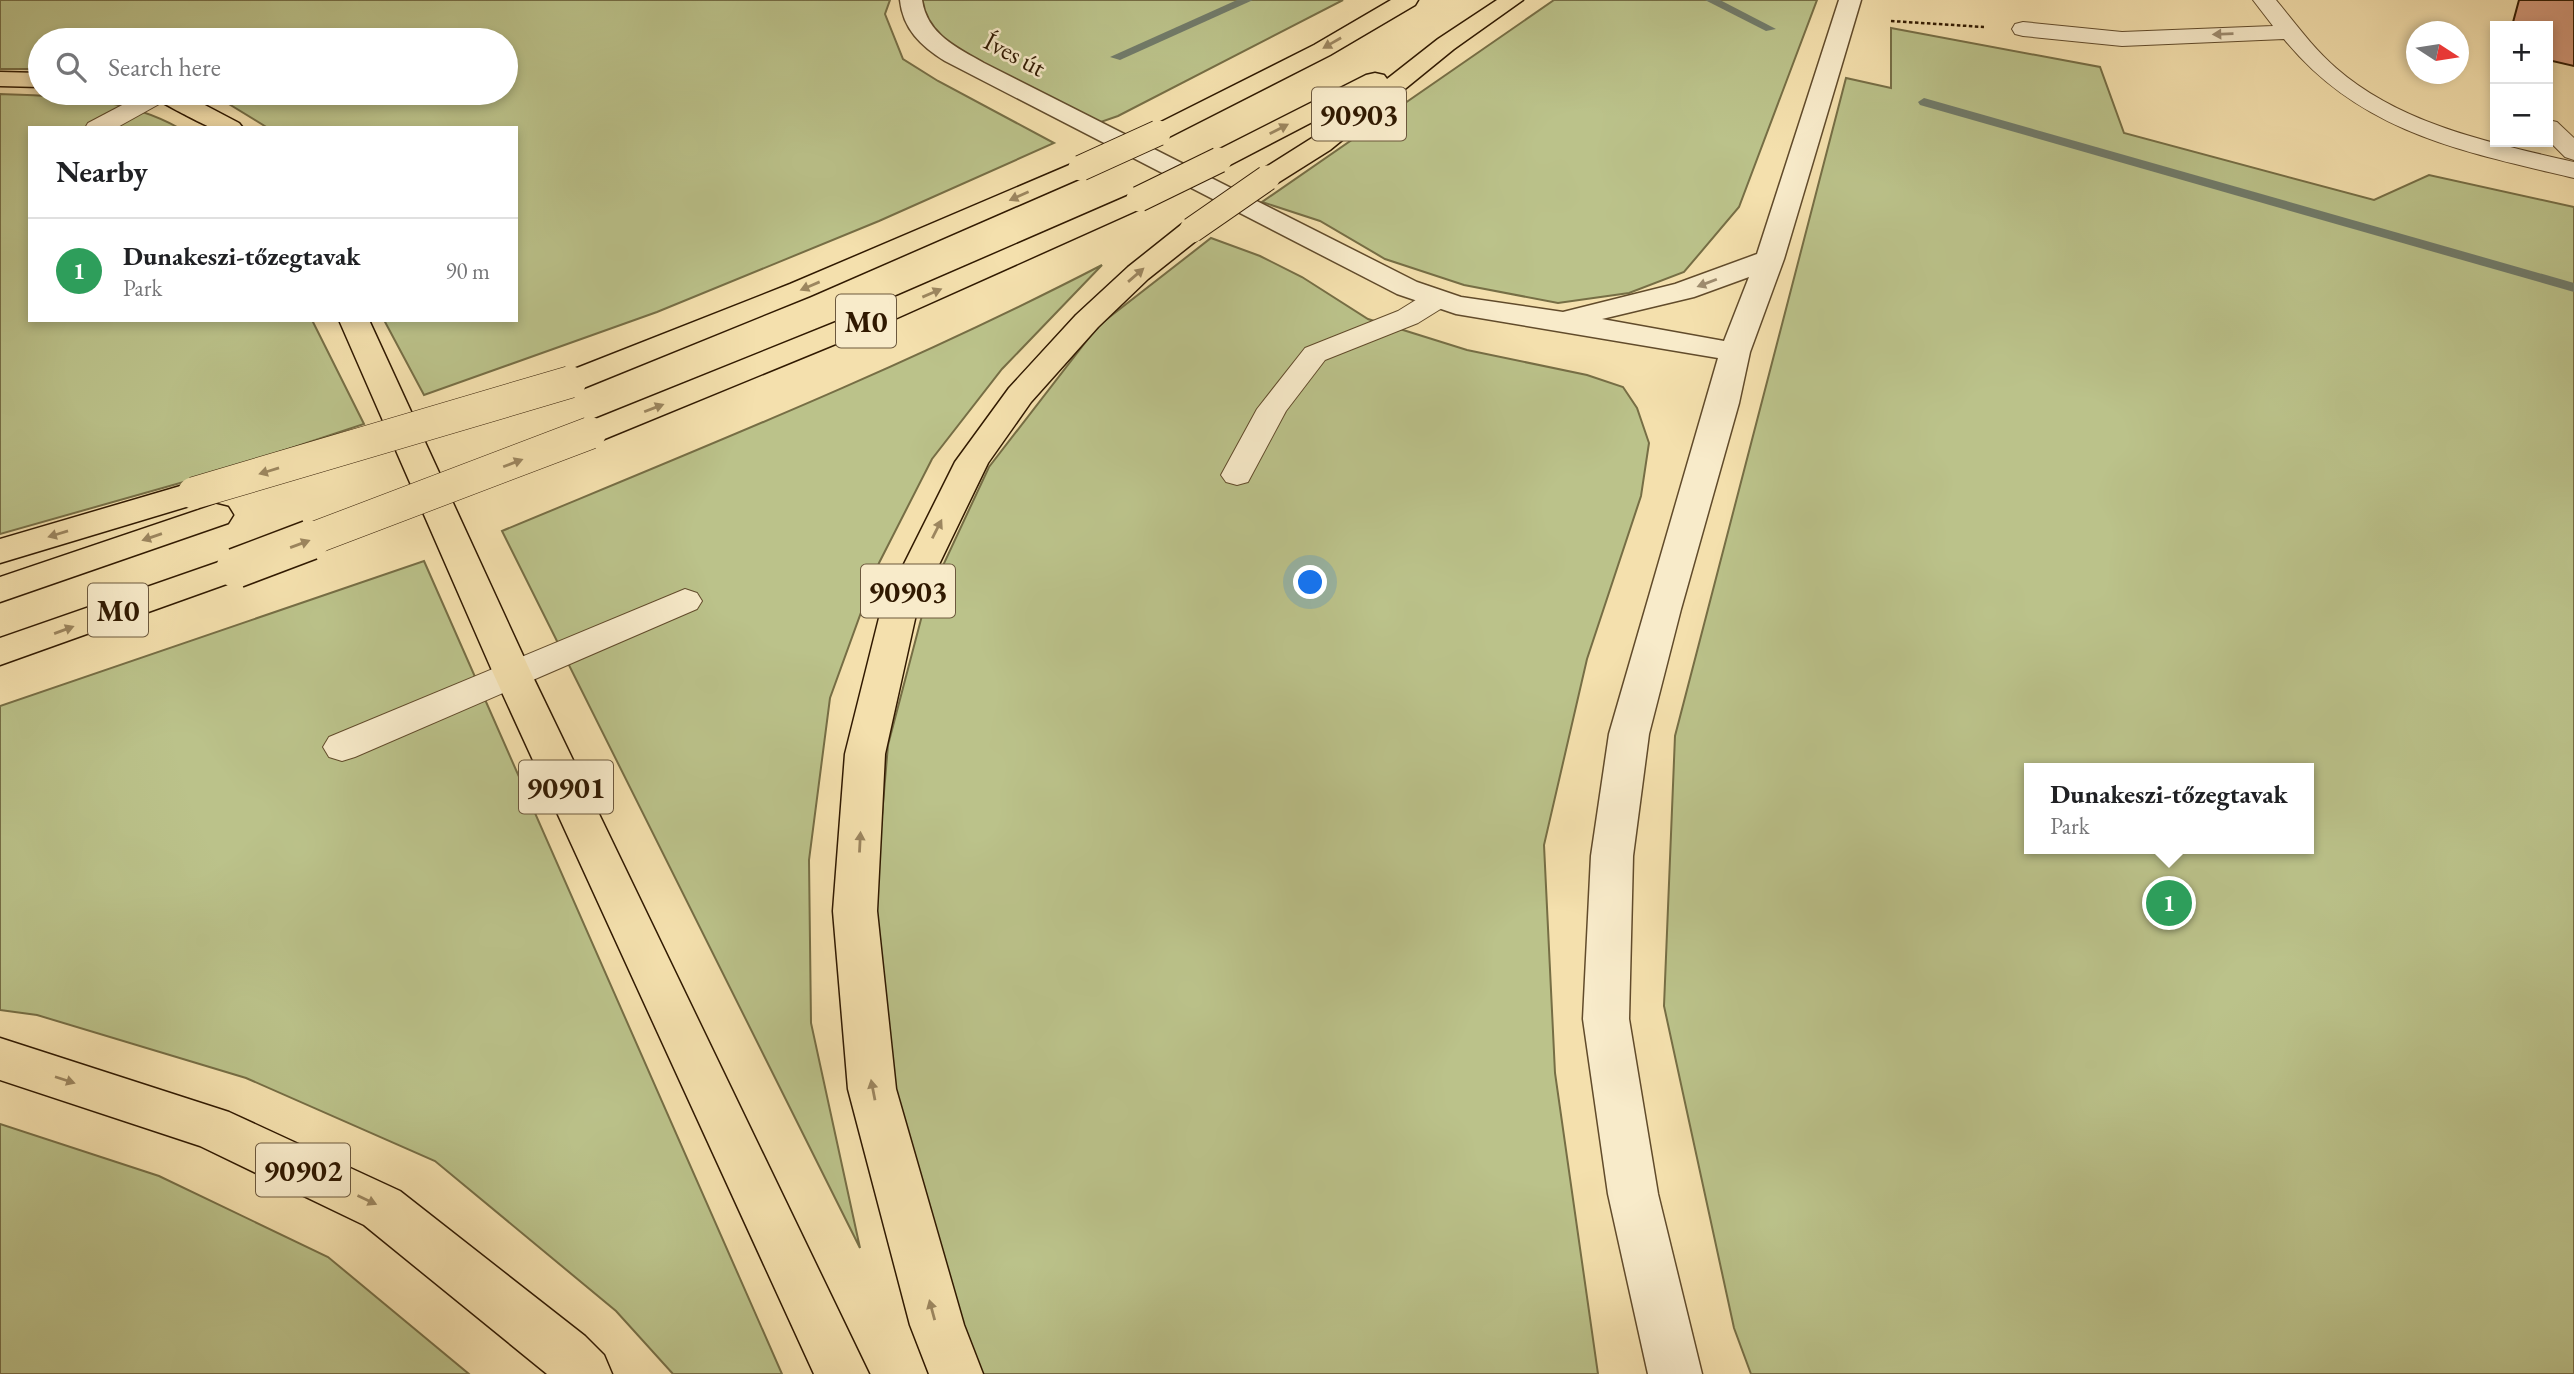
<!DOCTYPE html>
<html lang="en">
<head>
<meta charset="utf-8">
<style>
  body { margin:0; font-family:"EB Garamond",serif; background:#f2f2f2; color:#202124 }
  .controls { position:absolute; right:21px; top:21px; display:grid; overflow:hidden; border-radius:0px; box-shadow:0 4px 10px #0003 }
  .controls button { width:63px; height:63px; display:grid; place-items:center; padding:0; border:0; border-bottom:2px solid #e0e0e0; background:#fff; color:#202124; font:35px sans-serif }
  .compass { position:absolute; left:2406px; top:21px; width:63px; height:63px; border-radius:50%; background:#fff; box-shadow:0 4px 10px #0003; rotate:102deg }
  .you { position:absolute; left:1311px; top:583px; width:24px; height:24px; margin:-18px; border:5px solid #fff; border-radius:50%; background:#1a73e8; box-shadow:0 0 0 10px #1a73e833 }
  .badge { display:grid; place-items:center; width:46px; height:46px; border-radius:50%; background:#ea580c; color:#fff; font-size:23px; font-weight:700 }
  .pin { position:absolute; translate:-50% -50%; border:4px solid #fff; box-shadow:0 2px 7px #0006 }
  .popup { position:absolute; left:2024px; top:763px; width:290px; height:91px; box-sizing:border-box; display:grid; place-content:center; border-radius:0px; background:#fff; filter:drop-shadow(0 2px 5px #0005); font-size:23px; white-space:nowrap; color:#757577 }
  .popup b { font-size:26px; color:#202124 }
  .popup::after { content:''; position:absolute; left:50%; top:100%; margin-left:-14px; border:14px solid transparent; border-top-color:#fff }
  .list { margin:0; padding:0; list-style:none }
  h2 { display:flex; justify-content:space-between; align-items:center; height:91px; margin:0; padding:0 28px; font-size:30px }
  h2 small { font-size:23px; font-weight:400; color:#757577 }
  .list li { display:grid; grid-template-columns:46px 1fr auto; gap:21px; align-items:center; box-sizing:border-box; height:105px; padding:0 28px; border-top:2px solid #e0e0e0 }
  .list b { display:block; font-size:26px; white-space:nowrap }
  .list p { margin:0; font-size:23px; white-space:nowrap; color:#757577 }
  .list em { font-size:23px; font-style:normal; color:#757577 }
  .icon { flex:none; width:38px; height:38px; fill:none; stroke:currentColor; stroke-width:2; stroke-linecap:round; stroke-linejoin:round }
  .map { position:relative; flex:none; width:2574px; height:1374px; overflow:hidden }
  .search { position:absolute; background:#fff; box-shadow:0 4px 10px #0003; left:28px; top:28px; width:490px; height:77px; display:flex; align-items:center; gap:18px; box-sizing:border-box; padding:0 24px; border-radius:38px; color:#757577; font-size:26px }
  .panel { position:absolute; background:#fff; box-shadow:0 4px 10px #0003; left:28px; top:126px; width:490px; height:196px; border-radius:0px }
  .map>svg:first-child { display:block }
  .green { fill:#bbc28a; stroke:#766e45; stroke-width:2; fill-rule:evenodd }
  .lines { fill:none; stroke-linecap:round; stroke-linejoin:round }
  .stream { fill:#717b6a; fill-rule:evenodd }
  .building { fill:#d79b7d; stroke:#301900; stroke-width:2 }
  .lane-casing { stroke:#614b2b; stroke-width:2 }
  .street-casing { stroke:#614b2b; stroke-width:3 }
  .highway-casing { stroke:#301900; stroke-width:3 }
  .path { stroke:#301900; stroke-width:2.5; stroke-dasharray:3.5 2.5; stroke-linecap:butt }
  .lane { fill:#f8ebca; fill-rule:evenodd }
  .street { fill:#f8ebca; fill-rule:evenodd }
  .highway { fill:#f4e0ad; fill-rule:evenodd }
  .highway-bridge-far2-casing { stroke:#301900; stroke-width:27; stroke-linecap:butt }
  .highway-bridge-far1-casing { stroke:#301900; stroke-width:33; stroke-linecap:butt }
  .highway-bridge-casing { stroke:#301900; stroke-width:42; stroke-linecap:butt }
  .highway-bridge-far2 { stroke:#f4e0ad; stroke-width:25 }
  .highway-bridge-far1 { stroke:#f4e0ad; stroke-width:32 }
  .highway-bridge { stroke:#f4e0ad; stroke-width:39 }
  .oneway { fill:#9e8c6f }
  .oneway2 { fill:#9c865f }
  .labels { text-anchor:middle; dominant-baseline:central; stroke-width:5; stroke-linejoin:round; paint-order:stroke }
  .far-street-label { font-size:26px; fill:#301900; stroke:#f8ebca }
  .shield { fill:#f8ebca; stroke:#6c583d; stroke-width:2 }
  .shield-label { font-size:30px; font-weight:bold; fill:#301900 }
</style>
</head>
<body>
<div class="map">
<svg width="2574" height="1374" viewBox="0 0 2574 1374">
  <rect width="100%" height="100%" fill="#f4e0ad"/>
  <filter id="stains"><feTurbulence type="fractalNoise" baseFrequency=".00286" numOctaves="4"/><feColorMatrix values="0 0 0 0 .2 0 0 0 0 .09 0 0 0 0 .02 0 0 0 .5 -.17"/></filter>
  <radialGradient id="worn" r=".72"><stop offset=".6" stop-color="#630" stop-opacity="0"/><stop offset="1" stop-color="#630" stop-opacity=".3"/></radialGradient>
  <g class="green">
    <polygon points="0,0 890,0 885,14 903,59 938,81 1054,143 879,221 657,312 424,395 384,320 516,320 516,128 268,128 211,93 506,93 506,40 40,40 40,69 0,69"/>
    <polygon points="922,0 1343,0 1118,116 1098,123 980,66 926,25"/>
    <polygon points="1554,0 1817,0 1739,207 1684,272 1629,293 1558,303 1464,285 1385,259 1320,221 1262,202"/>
    <path d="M1891,28L2100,67L2124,133L2374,200L2429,175L2574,207V1374H1751L1734,1328L1664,1006L1675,736L1846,78L1891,88ZM2029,768H2309V849H2029Z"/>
    <path d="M0,94C63,96 123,97 179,128H30V320H312L364,424L219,472L0,534Z"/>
    <polygon points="1211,238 1260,256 1302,277 1368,319 1467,350 1587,375 1623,387 1637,408 1649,443 1641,496 1587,659 1544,845 1555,1073 1598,1374 982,1374 956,1306 893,1085 874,910 888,745 925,604 989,467 1098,326"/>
    <path d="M1102,265L1002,369L932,459L879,563L830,698L809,860L811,1023L860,1248L502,531C704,447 907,366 1102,265Z"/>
    <polygon points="424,561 782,1374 673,1374 616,1311 435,1161 246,1078 37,1015 0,1010 0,706"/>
    <polygon points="0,1124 159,1176 328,1257 469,1374 0,1374"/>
  </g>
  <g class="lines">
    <g class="stream">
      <polygon points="1237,0 1253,0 1120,60 1110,57"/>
      <polygon points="1705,0 1720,0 1776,29 1766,31"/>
      <polygon points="1924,98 2574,283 2574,292 1920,105 1918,102"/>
    </g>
  </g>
  <polygon class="building" points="2519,0 2574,0 2574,66 2548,60 2548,26 2512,26"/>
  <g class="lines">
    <g class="lane-casing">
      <g id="lane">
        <path d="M2253,0H2276C2295,23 2313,48 2336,68C2401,125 2492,143 2574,162V178C2462,151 2361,133 2284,39L2122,46L2023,36L2015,34L2012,29L2015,24L2023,22L2122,32L2273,26Z"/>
        <polygon points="145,93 174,93 170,98 116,128 85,128 88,123"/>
        <polygon points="2548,120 2557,122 2574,138 2574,160 2565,157 2548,140"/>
        <polygon points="1437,291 1447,293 1451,299 1447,305 1418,323 1325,360 1286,411 1248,482 1237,485 1226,482 1221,475 1257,409 1305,348 1398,311 1427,293"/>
        <polygon points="685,589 697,593 702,601 697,609 355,757 342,761 329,757 323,747 329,737"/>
      </g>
    </g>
    <g class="street-casing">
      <path id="street" d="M900,0H922C927,34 956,47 984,63L1417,282L1461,297L1563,312L1675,284L1757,254L1839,0H1861L1784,259L1750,352L1739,403L1681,609L1649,734L1633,856L1629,1019L1658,1194L1702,1374H1648L1608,1194L1583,1019L1591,856L1609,734L1718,358L1456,314L1397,294L945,61C921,46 903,29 900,0ZM1749,277L1724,341L1602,319L1694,297Z"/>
    </g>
    <g class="highway-casing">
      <g id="highway">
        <polygon points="1391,0 1418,0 1415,5 1330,55 1167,138 1158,141 1149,138 1145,133 1149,128 1314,45"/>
        <polygon points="1497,0 1523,0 1454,49 1330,150 1276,184 1267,186 1258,184 1254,178 1258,172 1312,138 1370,92 1228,166 1219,168 1210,166 1206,160 1210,154 1366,75 1375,73 1384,75 1387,79 1438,39"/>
        <polygon points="0,72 40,73 40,87 0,86"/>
        <path d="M148,93H182L239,123L243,128C233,128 219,130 210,127C202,124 150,97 148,93Z"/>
        <polygon points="1081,160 1090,162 1094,168 1090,174 810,296 581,389 570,391 559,389 554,382 559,375 790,284"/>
        <polygon points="1139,191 1149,193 1153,199 1149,205 877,327 602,440 590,443 578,440 574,433 578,426 856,314"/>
        <polygon points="1192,222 1202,224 1206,230 1202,236 1148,279 1098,327 1031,402 988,463 917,610 885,754 877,911 896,1089 964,1325 983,1374 929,1374 910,1325 848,1089 833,911 845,754 881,610 955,462 1009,388 1076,315 1128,267 1182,224"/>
        <polygon points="339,320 369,320 532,675 869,1374 814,1374 494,675"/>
        <polygon points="194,482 206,485 211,493 206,501 0,563 0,539"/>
        <polygon points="216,504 228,507 233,515 228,523 0,602 0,577"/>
        <polygon points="236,556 249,560 254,568 249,576 0,665 0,638"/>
        <polygon points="0,1038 229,1112 400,1191 585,1336 604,1355 612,1374 547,1374 364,1225 200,1146 0,1080"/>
      </g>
    </g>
    <polyline class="path" points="1891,21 1984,27"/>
    <use href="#lane" class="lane"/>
    <use href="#street" class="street"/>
    <use href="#highway" class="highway"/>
    <g class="highway-bridge-far2-casing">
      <g id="highway-bridge-far2">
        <polyline points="1081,168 1158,133"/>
        <polyline points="1139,199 1219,160"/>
        <polyline points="1192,230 1267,178"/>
      </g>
    </g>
    <g class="highway-bridge-far1-casing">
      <g id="highway-bridge-far1">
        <polyline points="194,493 570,382"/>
        <polyline points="306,541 590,433"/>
      </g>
    </g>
    <g class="highway-bridge-casing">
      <polyline id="highway-bridge" points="236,568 310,540"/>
    </g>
    <use href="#highway-bridge-far2" class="highway-bridge-far2"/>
    <use href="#highway-bridge-far1" class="highway-bridge-far1"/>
    <use href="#highway-bridge" class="highway-bridge"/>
  </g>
  <defs><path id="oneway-solid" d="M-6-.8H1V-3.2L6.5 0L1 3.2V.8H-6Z" transform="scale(1.75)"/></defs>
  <g class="oneway">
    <use href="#oneway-solid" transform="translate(2223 34) rotate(178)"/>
    <use href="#oneway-solid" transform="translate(1707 283) rotate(159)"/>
  </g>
  <g class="oneway2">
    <use href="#oneway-solid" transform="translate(1332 43) rotate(150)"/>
    <use href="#oneway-solid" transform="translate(1279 129) rotate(-27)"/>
    <use href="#oneway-solid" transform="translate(1019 196) rotate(156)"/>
    <use href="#oneway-solid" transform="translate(1136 275) rotate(-41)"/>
    <use href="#oneway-solid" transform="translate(810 286) rotate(157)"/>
    <use href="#oneway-solid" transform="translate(932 293) rotate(-23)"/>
    <use href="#oneway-solid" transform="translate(654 408) rotate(-21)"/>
    <use href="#oneway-solid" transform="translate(513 463) rotate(-21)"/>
    <use href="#oneway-solid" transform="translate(269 471) rotate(163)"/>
    <use href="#oneway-solid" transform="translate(937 529) rotate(-63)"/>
    <use href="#oneway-solid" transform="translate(58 534) rotate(163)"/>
    <use href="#oneway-solid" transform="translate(152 537) rotate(161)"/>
    <use href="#oneway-solid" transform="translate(300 544) rotate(-20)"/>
    <use href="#oneway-solid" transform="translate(64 630) rotate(-20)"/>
    <use href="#oneway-solid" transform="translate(860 842) rotate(-87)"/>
    <use href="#oneway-solid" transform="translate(65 1080) rotate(18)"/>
    <use href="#oneway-solid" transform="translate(873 1090) rotate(-101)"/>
    <use href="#oneway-solid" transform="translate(367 1200) rotate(25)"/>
    <use href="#oneway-solid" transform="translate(932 1310) rotate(-105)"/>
  </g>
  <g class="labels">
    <g class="far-street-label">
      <text transform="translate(1015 54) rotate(28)">Íves út</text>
    </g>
    <g class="shield">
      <rect x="1312" y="87.5" width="94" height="53" rx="5"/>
      <rect x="836" y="294.5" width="60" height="53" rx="5"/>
      <rect x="861" y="564.5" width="94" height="53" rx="5"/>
      <rect x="88" y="583.5" width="60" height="53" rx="5"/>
      <rect x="519" y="760.5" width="94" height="53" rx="5"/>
      <rect x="256" y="1143.5" width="94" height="53" rx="5"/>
    </g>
    <g class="shield-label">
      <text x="1359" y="114">90903</text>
      <text x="866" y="321">M0</text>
      <text x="908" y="591">90903</text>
      <text x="118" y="610">M0</text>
      <text x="566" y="787">90901</text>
      <text x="303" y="1170">90902</text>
    </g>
  </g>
  <rect width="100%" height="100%" filter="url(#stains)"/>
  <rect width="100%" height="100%" fill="url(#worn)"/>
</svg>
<div class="controls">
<button>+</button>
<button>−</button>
</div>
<svg class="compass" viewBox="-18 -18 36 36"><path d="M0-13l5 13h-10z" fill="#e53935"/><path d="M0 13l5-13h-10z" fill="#757577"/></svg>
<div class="you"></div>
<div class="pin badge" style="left:2169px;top:903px;background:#2e9e5b">1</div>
<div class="popup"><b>Dunakeszi-tőzegtavak</b>Park</div>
<div class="search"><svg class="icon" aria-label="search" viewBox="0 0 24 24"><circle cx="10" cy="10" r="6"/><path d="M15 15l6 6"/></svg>Search here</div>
<section class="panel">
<h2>Nearby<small></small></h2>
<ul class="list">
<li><span class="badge" style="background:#2e9e5b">1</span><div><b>Dunakeszi-tőzegtavak</b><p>Park</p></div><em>90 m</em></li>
</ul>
</section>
</div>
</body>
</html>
